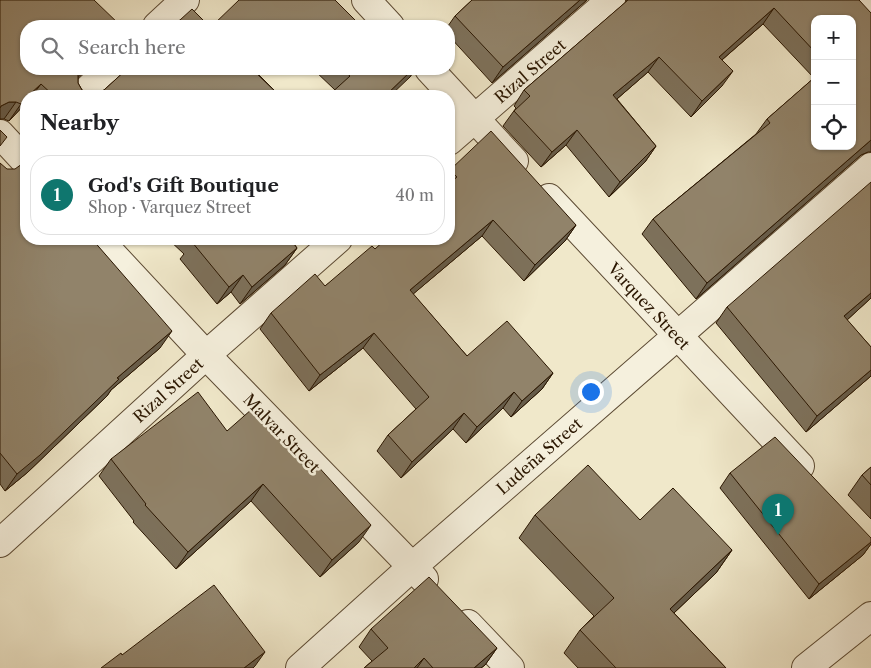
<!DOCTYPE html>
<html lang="en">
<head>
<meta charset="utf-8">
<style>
  body { margin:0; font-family:"Libre Caslon Text",serif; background:#f6f6f6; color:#202124 }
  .controls { position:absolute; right:15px; top:15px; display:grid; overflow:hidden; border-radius:10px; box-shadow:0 1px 4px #0004 }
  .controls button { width:45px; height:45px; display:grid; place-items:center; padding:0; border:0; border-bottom:1px solid #e0e0e0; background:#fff; color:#202124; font:25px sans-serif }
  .you { position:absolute; left:590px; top:391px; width:18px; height:18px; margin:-12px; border:4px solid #fff; border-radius:50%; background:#1a73e8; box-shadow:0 0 0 8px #1a73e833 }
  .badge { display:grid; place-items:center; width:32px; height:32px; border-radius:50%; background:#0f766e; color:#fff; font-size:16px; font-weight:700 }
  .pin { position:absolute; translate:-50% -41px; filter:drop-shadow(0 1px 2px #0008) }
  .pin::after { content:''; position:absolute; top:26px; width:18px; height:15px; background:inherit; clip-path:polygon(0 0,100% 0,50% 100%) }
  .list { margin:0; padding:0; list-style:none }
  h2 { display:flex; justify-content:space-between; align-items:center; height:65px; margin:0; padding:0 20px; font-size:21px }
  h2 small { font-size:16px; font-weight:400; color:#757577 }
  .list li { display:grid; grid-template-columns:32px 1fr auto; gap:15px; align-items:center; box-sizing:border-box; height:80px; margin:0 10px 10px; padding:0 10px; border:1px solid #e0e0e0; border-radius:20px }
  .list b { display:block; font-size:19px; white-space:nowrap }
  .list p { margin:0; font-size:16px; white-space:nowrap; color:#757577 }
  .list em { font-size:16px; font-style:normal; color:#757577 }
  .icon { flex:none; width:28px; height:28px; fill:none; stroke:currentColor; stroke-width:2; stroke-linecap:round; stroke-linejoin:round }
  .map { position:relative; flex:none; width:871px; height:668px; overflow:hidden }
  .search { position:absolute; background:#fff; box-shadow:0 1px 4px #0004; left:20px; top:20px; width:435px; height:55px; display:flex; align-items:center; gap:12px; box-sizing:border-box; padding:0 18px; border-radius:20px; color:#757577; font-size:19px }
  .panel { position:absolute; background:#fff; box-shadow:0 1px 4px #0004; left:20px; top:90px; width:435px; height:155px; border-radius:20px }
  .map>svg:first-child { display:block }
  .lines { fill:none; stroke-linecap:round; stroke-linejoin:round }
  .minor-casing { stroke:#5c4a33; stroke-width:30 }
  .minor { stroke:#f5f0dd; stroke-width:28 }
  .wall { fill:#7d715b; stroke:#2a1601; fill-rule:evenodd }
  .shaded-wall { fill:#665c4a; stroke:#2a1601 }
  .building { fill:#91836a; stroke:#2a1601 }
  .labels { text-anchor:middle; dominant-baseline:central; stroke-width:5; stroke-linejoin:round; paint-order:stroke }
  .street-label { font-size:16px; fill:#2a1601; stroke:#f5f0dd }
</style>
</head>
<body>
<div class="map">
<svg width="871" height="668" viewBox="0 0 871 668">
  <rect width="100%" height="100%" fill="#f0e8ca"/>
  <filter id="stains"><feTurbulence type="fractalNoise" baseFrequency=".004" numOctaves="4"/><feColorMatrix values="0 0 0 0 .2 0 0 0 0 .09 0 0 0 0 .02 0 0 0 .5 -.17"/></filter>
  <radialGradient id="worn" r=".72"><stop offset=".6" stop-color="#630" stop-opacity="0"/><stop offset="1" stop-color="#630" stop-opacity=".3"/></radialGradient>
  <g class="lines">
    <g class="minor-casing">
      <g id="minor">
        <polyline points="366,0 390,26"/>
        <polyline points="869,0 871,3"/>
        <polyline points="157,26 185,0"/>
        <polyline points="429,69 514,161"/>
        <polyline points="81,96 110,69"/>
        <polyline points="0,134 26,162"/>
        <polyline points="449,141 611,0"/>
        <polyline points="549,198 800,466"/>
        <polyline points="98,239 206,355 424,579"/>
        <polyline points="0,543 206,355 338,239"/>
        <polyline points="468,624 510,668"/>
        <polyline points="300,668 412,567 871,167"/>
        <polyline points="806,668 871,616"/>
      </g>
    </g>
    <use href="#minor" class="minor"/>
  </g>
  <g class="wall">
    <polygon points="0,0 26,69 87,69 78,77 78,83 82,90 88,94 96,94 104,90 125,71 125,69 263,69 258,74 280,96 26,96 26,103 9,121 4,119 0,119"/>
    <polygon points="472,0 587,0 492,83 449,36 448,26 455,16"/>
    <path d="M626,0H859L868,152L861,155L696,299L642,234L653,219L756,134L767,119L814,78L763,24L722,60V86L691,117L648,72L617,99L656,146L645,162L609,197L566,145L541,167L503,126L516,108L514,106L524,90L626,2ZM815,19L852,146H815Z"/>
    <polygon points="313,69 415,69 410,77 335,90"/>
    <polygon points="0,163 26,239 92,239 160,348 111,390 107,396 28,472 5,491 0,484"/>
    <polygon points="450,170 576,225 565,241 524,281 482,236 413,294 467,356 553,373 542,389 511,417 503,408 466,443 453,429 401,478 377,451 388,435 416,409 363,348 309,391 260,329 271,313 325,286 375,249 449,239 449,172"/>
    <polygon points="168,239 294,239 292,241 297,248 285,265 240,304 231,292 217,304 180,259 184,254"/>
    <polygon points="871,298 847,320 871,347 871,376 806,432 716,323 727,307"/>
    <polygon points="227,431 359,542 320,577 251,501 176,569 133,522 134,521 99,476 111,459"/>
    <polygon points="871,467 871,519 848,495 862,475"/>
    <polygon points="730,473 871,538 871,544 863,555 809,599 720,488"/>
    <polygon points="535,515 640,520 732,550 716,573 674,613 726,668 578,668 564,653 580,630 594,616 519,538"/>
    <polygon points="371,629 497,648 485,665 481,668 364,668 372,661 359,647"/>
  </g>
  <g class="shaded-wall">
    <polygon points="580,0 587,0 492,83 503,67"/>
    <polygon points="774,8 763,24 708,72 719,57"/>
    <polygon points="659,57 648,72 603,111 613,95"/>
    <polygon points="81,69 87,69 70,85"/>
    <polygon points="258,69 263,69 243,89 255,72"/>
    <polygon points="413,69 415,69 410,77 390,96 385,96"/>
    <polygon points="733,71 722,86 691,117 702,101"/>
    <polygon points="41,84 32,96 28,96"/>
    <polygon points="26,99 26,103 9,121 21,104"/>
    <polygon points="9,102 16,102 4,119 0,119 0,107 1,106"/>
    <polygon points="577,130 566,145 541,167 552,152"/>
    <polygon points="871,140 871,152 868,152 861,155 696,299 707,283"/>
    <polygon points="656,146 645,162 609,197 620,182"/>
    <polygon points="493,220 482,236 399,306 410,290"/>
    <polygon points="576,225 565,241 524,281 535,265"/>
    <polygon points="297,248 285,265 240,304 252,287"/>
    <polygon points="243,275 231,292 217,304 229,287"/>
    <polygon points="871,293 871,298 834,332 844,316"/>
    <polygon points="172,331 160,348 111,390 107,396 28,472 5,491 17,474 117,378"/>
    <polygon points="374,333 363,348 309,391 320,375"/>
    <polygon points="871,370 871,376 806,432 817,416"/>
    <polygon points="553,373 542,389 511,417 522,401"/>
    <polygon points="514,392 503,408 466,443 477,427"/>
    <polygon points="464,413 453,429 401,478 412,462"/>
    <polygon points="263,484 251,501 176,569 188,552"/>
    <polygon points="371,525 359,542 320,577 332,560"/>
    <polygon points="871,542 871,544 863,555 809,599 819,584"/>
    <polygon points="732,550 716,573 654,632 670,609"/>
    <polygon points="497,648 485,665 481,668 474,668"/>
    <polygon points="265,652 255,666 253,668 244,668"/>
    <polygon points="424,658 417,668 414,668"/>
  </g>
  <g class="building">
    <polygon points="0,0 94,0 121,26 26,26 26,69 82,69 78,74 78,83 82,90 88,94 96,94 104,90 127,69 258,69 255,72 280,96 54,96 41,84 28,96 26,96 26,99 21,104 16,102 9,102 1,106 0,108"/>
    <polygon points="239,0 335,0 361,26 212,26"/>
    <polygon points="472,0 580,0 503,67 455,16"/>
    <polygon points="628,0 859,0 871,13 871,140 707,283 653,219 770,123 767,119 815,77 815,146 852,146 852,19 815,19 815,52 774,8 719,57 733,71 702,101 659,57 613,95 656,146 620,182 577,130 552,152 514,111 530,96 524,90"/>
    <polygon points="192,9 209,26 170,26 172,24 180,20"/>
    <polygon points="342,69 413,69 385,96 328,96 350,76"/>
    <polygon points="0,130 7,137 0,146"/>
    <polygon points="491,131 576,225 535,265 493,220 410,290 467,356 507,321 553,373 522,401 514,392 477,427 464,413 412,462 388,435 429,397 374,333 320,375 271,313 315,274 325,286 372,246 375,249 386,239 449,239 449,184 457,177 450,170"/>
    <polygon points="26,161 26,239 92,239 172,331 117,378 119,379 40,455 17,474 0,453 0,163 7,169 15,169"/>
    <polygon points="871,182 871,293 844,316 871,347 871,370 817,416 727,307"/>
    <polygon points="196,239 290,239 297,248 252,287 243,275 229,287 192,242"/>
    <polygon points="198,392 227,431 252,409 308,470 315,463 371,525 332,560 263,484 188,552 145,505 146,504 111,459"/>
    <polygon points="775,437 871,538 871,542 819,584 730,473"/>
    <polygon points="588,465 640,520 673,488 732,550 670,609 726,668 616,668 580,630 614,598 535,515"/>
    <polygon points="871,467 871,485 862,475"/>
    <polygon points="429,577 497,648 474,668 433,668 424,658 414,668 364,668 388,648 371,629"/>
    <polygon points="214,585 265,652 244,668 101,668 121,653 122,655"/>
  </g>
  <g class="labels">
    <g class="street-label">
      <text transform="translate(530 71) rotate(-41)">Rizal Street</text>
      <text transform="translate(649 306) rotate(47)">Varquez Street</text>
      <text transform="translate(168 390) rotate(-42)">Rizal Street</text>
      <text transform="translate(282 433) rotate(46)">Malvar Street</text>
      <text transform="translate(539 456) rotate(-41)">Ludeña Street</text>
    </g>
  </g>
  <rect width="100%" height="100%" filter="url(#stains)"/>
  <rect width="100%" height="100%" fill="url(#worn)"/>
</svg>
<div class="controls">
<button>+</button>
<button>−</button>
<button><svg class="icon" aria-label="locate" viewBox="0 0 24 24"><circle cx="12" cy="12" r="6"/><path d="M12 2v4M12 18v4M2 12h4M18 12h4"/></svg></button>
</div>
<div class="you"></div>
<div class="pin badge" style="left:778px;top:535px">1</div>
<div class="search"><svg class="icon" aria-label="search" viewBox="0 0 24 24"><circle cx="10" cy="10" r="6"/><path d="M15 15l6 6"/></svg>Search here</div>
<section class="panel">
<h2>Nearby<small></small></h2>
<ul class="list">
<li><span class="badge">1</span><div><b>God's Gift Boutique</b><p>Shop · Varquez Street</p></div><em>40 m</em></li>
</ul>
</section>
</div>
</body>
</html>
